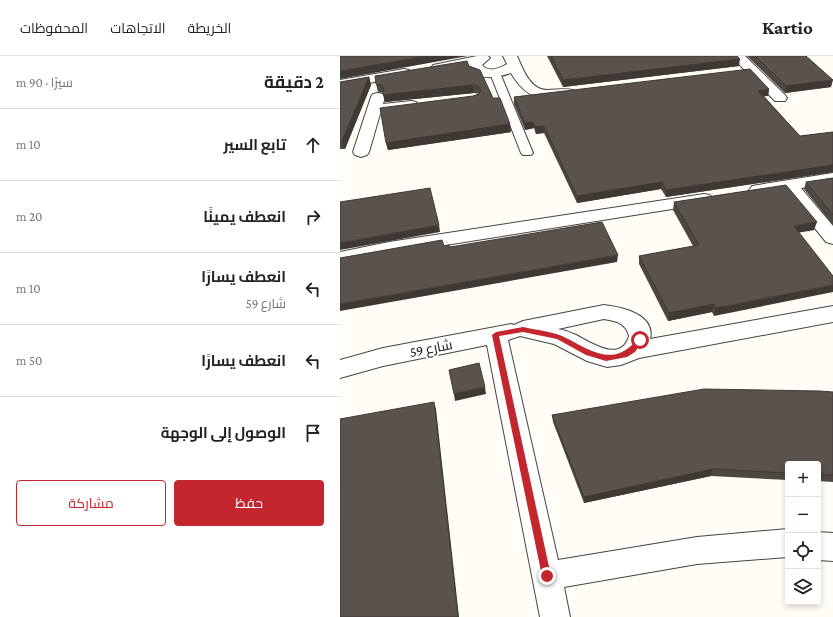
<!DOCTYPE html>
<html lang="ar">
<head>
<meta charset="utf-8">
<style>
  body { margin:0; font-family:"Crimson Pro",Cairo,serif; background:#f6f6f6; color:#222; direction:rtl }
  .controls { position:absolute; right:12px; bottom:12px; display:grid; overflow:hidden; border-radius:4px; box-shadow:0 2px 6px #0003 }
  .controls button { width:36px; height:36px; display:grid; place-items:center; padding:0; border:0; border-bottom:1px solid #e0e0e0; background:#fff; color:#222; font:20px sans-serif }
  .stop { position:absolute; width:12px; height:12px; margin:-9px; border:3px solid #c4262e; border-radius:50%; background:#fff }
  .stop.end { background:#c4262e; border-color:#fff; box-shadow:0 1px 4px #0008 }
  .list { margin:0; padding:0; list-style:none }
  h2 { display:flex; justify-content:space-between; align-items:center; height:52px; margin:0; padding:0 16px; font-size:17px }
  h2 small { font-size:13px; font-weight:400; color:#767676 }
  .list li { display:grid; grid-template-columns:26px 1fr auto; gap:12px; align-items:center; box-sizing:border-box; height:72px; padding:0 16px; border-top:1px solid #e0e0e0 }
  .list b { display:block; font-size:15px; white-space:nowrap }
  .list p { margin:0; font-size:13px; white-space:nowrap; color:#767676 }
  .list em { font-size:13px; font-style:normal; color:#767676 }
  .actions { display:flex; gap:8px; padding:12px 16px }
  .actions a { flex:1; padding:9px 0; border:1px solid #c4262e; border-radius:4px; text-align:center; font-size:14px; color:#c4262e }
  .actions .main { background:#c4262e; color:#fff }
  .icon { flex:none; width:22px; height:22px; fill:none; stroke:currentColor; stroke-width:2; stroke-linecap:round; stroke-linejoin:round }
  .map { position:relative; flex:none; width:493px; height:561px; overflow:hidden; direction:ltr }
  header { display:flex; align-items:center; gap:24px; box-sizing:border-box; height:56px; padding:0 20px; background:#fff; border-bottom:1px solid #e0e0e0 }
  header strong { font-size:19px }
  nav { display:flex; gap:22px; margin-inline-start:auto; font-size:14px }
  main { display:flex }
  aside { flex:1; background:#fff }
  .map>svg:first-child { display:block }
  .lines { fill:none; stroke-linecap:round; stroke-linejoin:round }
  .service-casing { stroke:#444; stroke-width:2 }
  .minor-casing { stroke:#444; stroke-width:2 }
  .service { fill:#fff; fill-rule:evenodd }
  .minor { fill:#fff; fill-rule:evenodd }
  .wall { fill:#4d4742 }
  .shaded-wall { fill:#3f3936 }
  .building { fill:#5a524d; stroke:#3f3936 }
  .route { fill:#c4262e }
  .labels { text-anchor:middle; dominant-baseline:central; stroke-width:4; stroke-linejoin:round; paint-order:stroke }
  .street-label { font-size:14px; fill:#111; stroke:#fff }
</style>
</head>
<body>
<header>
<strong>Kartio</strong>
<nav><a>الخريطة</a><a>الاتجاهات</a><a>المحفوظات</a></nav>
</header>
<main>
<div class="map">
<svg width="493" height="561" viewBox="0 0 493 561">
  <rect width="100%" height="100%" fill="#fffdf5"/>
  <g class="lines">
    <g class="service-casing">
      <polygon id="service" points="155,14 160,17 193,97 191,99 183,99 181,97 150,17"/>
    </g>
    <g class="minor-casing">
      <g id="minor">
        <path d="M137,0H148L150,2L142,9C148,17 160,12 167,8L163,0H177C183,13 190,34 207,34C216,34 225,32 233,34L235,37L233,40C204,47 186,43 171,17C160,21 134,26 129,11L98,16L93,15L91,12L93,9Z"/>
        <polygon points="391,0 405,0 445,39 447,42 445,45 435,45"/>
        <polygon points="64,13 69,14 71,17 69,20 0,32 0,24"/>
        <polygon points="38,37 43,38 45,41 43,48 71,45 76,46 78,49 76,52 40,58 29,96 27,99 21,101 15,99 13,96 31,41 33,38"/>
        <polygon points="493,117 493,127 461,132 493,170 493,188 486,186 445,135 418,139 412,138 409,134 412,130 418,129"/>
        <polygon points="364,138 370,139 373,143 370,147 49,198 0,208 0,196 49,186"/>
        <path d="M264,249C281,251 316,258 310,283L493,250V266L299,302L281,309L267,311L247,305L214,288L180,280L168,284L218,504L357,481L448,473V501L357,508L224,531L230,561H200L147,289L43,310L0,322V304L43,292L171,268L174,269L183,265ZM264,263C276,265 286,267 289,280C281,308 250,286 236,279C230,276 224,274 218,273Z"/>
        <polygon points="478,476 493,477 493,505 478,504"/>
      </g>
    </g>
    <use href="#service" class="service"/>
    <use href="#minor" class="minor"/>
  </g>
  <g class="wall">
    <polygon points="207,0 397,0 399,10 223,31"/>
    <polygon points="407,0 466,0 491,31 445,37"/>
    <polygon points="129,10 170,68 171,76 48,94 46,87 133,40 140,38 134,37 45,46 44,37 38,36 36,28"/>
    <polygon points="29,21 31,29 5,93 0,93 0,26"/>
    <polygon points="429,33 428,40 424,40 460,80 493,76 493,116 326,141 321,133 237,147 204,77 196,78 194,72 185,74 174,48 174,41"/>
    <polygon points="493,122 493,169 464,133 466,126"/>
    <polygon points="334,146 474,174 459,176 374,260 372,256 328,265 299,208 299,200 353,190 333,154"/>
    <polygon points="493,336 493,426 478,425 478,408 448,408 448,424 371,420 244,447 213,366 212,359"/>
  </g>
  <g class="shaded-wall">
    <polygon points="86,0 128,0 0,23 0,15"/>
    <polygon points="400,3 399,10 223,31 223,24"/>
    <polygon points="29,21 31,29 5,93 2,85"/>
    <polygon points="493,24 491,31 445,37 446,30"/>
    <polygon points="133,29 134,37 45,46 43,39"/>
    <polygon points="429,33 428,40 417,41 418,35"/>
    <polygon points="193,66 194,72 185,74 185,67"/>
    <polygon points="170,68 171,76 48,94 46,87"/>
    <polygon points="204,70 204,77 196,78 195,71"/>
    <polygon points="493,109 493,116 326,141 326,134"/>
    <polygon points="322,126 321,133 237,147 237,140"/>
    <polygon points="477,166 474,174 451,178 454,170"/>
    <polygon points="99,169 100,176 0,194 0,187"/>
    <polygon points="278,199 277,206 0,255 0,248"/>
    <polygon points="493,229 493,236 374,260 376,252"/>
    <polygon points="374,248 372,256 328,265 329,257"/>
    <polygon points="145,331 146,338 115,345 114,338"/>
    <polygon points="94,346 96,353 119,561 118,561"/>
    <polygon points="373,413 371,420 244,447 244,441"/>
  </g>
  <g class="building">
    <polygon points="0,0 86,0 0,15"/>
    <polygon points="211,0 397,0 400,3 223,24"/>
    <polygon points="415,0 466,0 493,24 446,30"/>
    <polygon points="127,5 129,10 140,14 153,42 160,42 170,68 46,87 40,52 133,40 139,38 141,34 138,30 133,29 43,39 44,33 42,29 36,28 35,20"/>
    <polygon points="410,13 429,33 418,35 460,80 493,76 493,109 326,134 322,126 237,140 204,70 195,71 193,66 185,67 174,41"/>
    <polygon points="29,21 2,85 0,85 0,26"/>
    <polygon points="493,122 493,159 466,126"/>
    <polygon points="446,129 477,166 454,170 493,220 493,229 376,252 374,248 329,257 299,200 359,189 334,146"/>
    <polygon points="90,132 99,169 0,187 0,146"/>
    <polygon points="262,166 278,199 0,248 0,202 102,184 104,190 109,189 110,191"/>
    <polygon points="139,307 145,331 114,338 109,314"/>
    <polygon points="364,333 480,335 493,336 493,419 478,418 478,408 448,408 448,417 373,413 244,441 212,359"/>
    <polygon points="94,346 118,561 0,561 0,363"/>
  </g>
  <path class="route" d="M183,271C195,274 210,275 222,280C249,293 274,314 298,282L303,284L295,296L287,301L266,305L246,299L217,283L183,276L159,280L211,520L207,525L202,520L152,279L156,276Z"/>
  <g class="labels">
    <g class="street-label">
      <text transform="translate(91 292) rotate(-11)">شارع 59</text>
    </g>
  </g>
</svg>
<div class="controls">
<button>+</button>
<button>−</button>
<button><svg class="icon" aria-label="locate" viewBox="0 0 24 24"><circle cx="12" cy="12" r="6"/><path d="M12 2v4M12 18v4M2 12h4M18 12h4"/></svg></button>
<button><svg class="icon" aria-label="layers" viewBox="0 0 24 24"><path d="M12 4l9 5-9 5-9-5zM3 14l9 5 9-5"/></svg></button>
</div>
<div class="stop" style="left:300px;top:284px"></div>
<div class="stop end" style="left:207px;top:520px"></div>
</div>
<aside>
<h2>2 دقيقة<small>سيرًا · 90 m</small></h2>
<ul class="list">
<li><svg class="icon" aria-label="ahead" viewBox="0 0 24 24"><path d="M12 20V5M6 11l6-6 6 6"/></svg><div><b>تابع السير</b></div><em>10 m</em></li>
<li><svg class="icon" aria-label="right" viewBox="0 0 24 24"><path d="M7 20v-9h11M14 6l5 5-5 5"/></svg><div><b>انعطف يمينًا</b></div><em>20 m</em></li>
<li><svg class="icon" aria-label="left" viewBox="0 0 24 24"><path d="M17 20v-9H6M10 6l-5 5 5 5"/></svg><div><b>انعطف يسارًا</b><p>شارع 59</p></div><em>10 m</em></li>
<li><svg class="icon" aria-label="left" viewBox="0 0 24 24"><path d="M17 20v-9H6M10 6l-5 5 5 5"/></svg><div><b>انعطف يسارًا</b></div><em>50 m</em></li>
<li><svg class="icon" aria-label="arrive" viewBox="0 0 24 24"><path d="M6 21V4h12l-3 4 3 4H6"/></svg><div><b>الوصول إلى الوجهة</b></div></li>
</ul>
<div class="actions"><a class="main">حفظ</a><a>مشاركة</a></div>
</aside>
</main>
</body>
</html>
